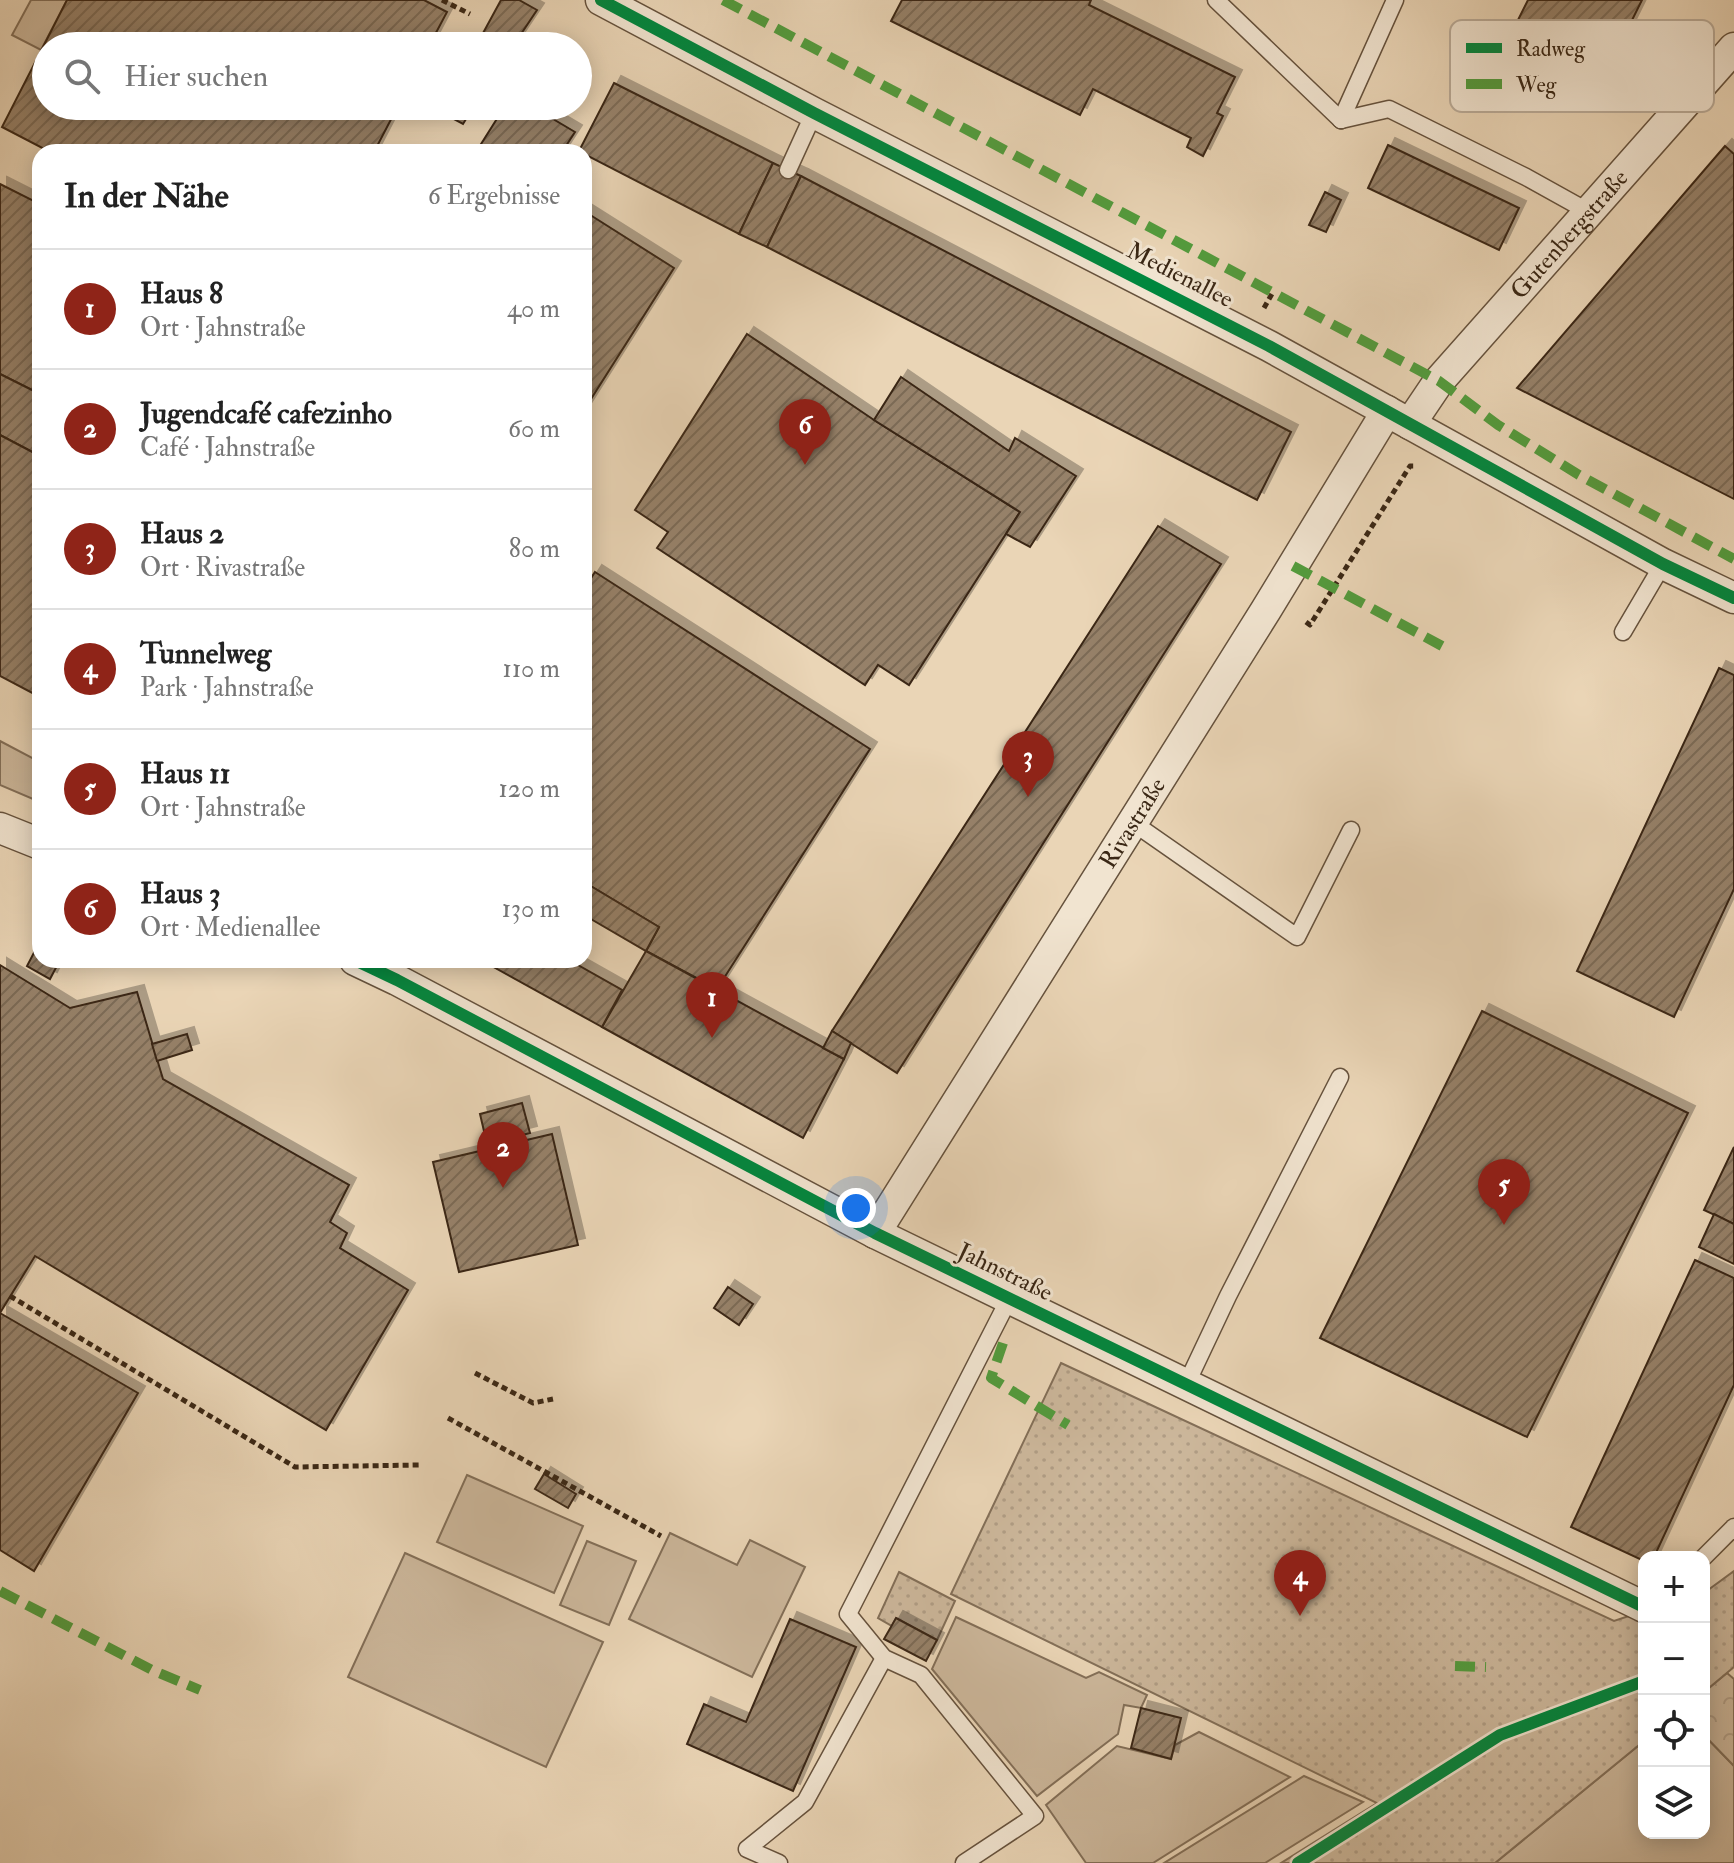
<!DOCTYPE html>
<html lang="de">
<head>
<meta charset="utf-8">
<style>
  body { margin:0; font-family:"IM FELL Double Pica",serif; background:#f6f6f6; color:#222 }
  .controls { position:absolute; right:24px; bottom:24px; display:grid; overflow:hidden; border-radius:16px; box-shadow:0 4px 20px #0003 }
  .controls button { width:72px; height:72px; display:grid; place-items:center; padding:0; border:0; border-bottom:2px solid #e0e0e0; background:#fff; color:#222; font:40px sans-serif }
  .you { position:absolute; left:856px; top:1208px; width:28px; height:28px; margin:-20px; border:6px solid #fff; border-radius:50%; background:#1a73e8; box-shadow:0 0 0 12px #1a73e833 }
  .badge { display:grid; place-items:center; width:52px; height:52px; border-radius:50%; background:#8f2418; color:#fff; font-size:26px; font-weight:700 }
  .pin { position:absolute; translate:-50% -66px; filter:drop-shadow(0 2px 4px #0008) }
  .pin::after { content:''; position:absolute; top:42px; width:28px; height:24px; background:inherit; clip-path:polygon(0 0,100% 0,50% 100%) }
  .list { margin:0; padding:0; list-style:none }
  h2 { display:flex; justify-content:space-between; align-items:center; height:104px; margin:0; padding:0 32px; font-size:34px }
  h2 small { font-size:26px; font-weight:400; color:#767676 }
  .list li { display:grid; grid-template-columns:52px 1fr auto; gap:24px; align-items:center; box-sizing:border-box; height:120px; padding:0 32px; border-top:2px solid #e0e0e0 }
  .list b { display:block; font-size:30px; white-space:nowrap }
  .list p { margin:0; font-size:26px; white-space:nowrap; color:#767676 }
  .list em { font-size:26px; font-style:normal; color:#767676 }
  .icon { flex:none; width:44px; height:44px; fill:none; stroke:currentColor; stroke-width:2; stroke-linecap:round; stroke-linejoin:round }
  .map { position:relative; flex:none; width:1734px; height:1863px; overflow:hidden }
  .search { position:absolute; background:#fff; box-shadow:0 4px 20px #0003; left:32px; top:32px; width:560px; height:88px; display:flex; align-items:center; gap:20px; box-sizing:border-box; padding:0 28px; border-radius:44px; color:#767676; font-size:30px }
  .panel { position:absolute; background:#fff; box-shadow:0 4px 20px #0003; left:32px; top:144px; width:560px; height:824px; border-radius:24px }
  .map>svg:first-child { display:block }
  .grass { fill:#ccb79b; stroke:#836f58; stroke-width:2 }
  .forest { fill:url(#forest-crowns); stroke:#836f58; stroke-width:2 }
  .park { fill:url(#park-dots); stroke:#836f58; stroke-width:2 }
  .building { fill:url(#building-hatch); stroke:#3a2715; stroke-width:2; filter:url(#shadow) }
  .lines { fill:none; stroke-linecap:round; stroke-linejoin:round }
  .lane-casing { stroke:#66523d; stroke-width:19 }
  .street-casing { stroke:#66523d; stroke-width:33 }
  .path { stroke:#3a2715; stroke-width:5; stroke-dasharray:6 4; stroke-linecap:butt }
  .lane { stroke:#f1e4d0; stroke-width:16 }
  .street { stroke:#f1e4d0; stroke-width:30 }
  .quiet { stroke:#529c3d; stroke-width:10; stroke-dasharray:20 10; stroke-linecap:butt }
  .cycleway-casing { stroke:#f1e4d0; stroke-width:17 }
  .cycleway { stroke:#00873e; stroke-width:12 }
  .labels { text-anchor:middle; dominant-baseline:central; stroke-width:6; stroke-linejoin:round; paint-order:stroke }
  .street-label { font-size:24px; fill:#3a2715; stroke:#f1e4d0 }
  .key { fill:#f1e4d0; stroke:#baab98; stroke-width:2 }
  .key-label { font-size:22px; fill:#3a2715 }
</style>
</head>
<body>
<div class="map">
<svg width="1734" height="1863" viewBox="0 0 1734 1863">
  <defs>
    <pattern id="forest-crowns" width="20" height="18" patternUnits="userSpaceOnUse" patternTransform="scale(2)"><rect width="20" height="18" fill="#ccb79b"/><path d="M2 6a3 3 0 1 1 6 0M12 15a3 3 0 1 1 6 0" fill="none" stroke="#b09d85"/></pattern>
    <pattern id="park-dots" width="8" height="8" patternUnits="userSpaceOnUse" patternTransform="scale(2)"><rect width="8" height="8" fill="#ccb79b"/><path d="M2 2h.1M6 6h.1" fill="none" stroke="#b09d85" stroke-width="1.8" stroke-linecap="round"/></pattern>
    <pattern id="building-hatch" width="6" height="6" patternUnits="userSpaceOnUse" patternTransform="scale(2)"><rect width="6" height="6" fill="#968169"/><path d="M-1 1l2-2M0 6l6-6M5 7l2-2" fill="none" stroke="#7b6a55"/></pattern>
    <filter id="shadow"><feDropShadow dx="7" dy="-7" stdDeviation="0" flood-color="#0004"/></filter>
  </defs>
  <rect width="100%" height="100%" fill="#ead5b6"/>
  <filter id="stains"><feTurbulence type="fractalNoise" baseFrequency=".0025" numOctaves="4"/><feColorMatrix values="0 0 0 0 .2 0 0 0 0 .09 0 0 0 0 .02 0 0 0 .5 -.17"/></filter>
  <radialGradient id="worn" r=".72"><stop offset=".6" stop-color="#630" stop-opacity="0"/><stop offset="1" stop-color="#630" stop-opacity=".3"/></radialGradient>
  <g class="grass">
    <polygon points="31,0 67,0 41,50 12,35"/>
    <polygon points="0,741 40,762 40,802 0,785"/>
    <polygon points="467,1475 583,1526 554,1593 437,1542"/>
    <polygon points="670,1533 737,1565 750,1540 805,1567 752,1677 629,1619"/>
    <polygon points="587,1541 636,1561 609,1625 560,1605"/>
    <polygon points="405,1553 603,1642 546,1767 348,1677"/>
    <polygon points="956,1617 1086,1678 1099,1672 1147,1695 1141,1708 1124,1705 1118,1734 1037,1796 932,1669"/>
    <polygon points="1199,1732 1290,1777 1153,1863 1086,1863 1046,1805 1117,1746 1171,1759 1175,1745"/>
    <polygon points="1704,1735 1734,1766 1734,1863 1495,1863 1644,1741 1644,1833 1704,1833"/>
    <polygon points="1304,1776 1363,1802 1265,1863 1164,1863"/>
  </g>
  <polygon class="forest" points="1727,1673 1734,1679 1734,1766 1704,1735 1704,1692"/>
  <g class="park">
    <polygon points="1061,1363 1614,1621 1644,1611 1644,1741 1495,1863 1281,1863 1377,1803 951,1594"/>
    <polygon points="1734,1571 1734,1667 1704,1692 1704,1593"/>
    <polygon points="899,1572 955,1601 937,1640 896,1618 892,1626 878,1618"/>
  </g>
  <g class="building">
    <polygon points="67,0 424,0 447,12 429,46 46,46 46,106 398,106 374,152 50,152 2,127"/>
    <polygon points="501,0 519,0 537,10 513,46 476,46"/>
    <polygon points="902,0 1091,0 1089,5 1235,77 1217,113 1223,116 1203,156 1187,147 1191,138 1093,89 1080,115 891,21"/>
    <polygon points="1528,0 1642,0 1588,109 1487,60 1498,38 1507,42"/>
    <polygon points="614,83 773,163 739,234 584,154 584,152 579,151"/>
    <polygon points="442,106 474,106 463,124 439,111"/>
    <polygon points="505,106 531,106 575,132 562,152 476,152"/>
    <polygon points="1388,145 1519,208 1499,250 1368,188"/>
    <polygon points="1725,146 1734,154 1734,499 1517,388"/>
    <polygon points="773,163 801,176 767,247 739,234"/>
    <polygon points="801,176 1291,432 1257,500 767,247"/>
    <polygon points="0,184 40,204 40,394 0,374"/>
    <polygon points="1325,192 1341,200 1326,232 1309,225"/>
    <polygon points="584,211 674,268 584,410"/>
    <polygon points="747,334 874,420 1020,512 909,685 878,665 865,685 657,548 668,532 635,510"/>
    <polygon points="0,374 40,394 40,456 0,435"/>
    <polygon points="901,377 1009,451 1015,438 1076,476 1030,547 1006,534 1020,512 874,420"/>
    <polygon points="0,435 40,456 40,697 0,676"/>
    <polygon points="1158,526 1221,564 897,1073 832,1031"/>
    <polygon points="595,572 870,749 717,989 646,951 659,927 584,882 584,589"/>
    <polygon points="1719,668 1734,675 1734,889 1674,1017 1577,971"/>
    <polygon points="584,882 659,927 646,951 584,915"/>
    <polygon points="39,943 40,960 60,960 50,979 27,966"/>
    <polygon points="646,951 844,1059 803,1138 602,1027"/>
    <polygon points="481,960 569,960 622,990 602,1027"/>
    <polygon points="0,965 70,1008 137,992 163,1079 349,1185 330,1222 347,1233 340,1248 408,1290 326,1430 35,1256 0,1313 138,1393 34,1571 0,1550"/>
    <polygon points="1482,1011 1688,1113 1527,1437 1320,1338"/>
    <polygon points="832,1031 851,1043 844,1059 823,1048"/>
    <polygon points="187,1034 192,1050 157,1061 152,1044"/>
    <polygon points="522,1103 530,1133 487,1144 480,1114"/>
    <polygon points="552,1134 578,1245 459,1272 433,1162"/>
    <polygon points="1734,1147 1734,1224 1704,1210"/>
    <polygon points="1714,1214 1734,1224 1734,1264 1699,1247"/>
    <polygon points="1695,1260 1734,1278 1734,1385 1654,1557 1644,1557 1644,1561 1571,1527"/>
    <polygon points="728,1287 753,1304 739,1325 714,1308"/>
    <polygon points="544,1474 576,1494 568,1508 535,1489"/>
    <polygon points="896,1618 937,1640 926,1661 884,1639"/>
    <polygon points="790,1619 856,1647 793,1791 687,1744 704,1704 746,1722"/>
    <polygon points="1141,1708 1181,1718 1171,1759 1131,1748"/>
  </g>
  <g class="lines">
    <g class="lane-casing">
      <g id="lane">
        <polyline points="1216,0 1341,120"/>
        <polyline points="1341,120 1389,109 1526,177 1589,212"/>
        <polyline points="1341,120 1395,0"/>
        <polyline points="788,170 814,113"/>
        <polyline points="1623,632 1663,564"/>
        <polyline points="1132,822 1297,937 1351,830"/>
        <polyline points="1186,1385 1228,1296 1340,1077"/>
        <polyline points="1704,1557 1734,1527"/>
        <polyline points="779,1863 747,1849 805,1802 884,1658"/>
        <polyline points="964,1863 1035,1816 921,1675 884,1658 848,1614 1009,1299"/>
      </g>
    </g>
    <g class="street-casing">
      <g id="street">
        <polyline points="601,0 814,113 1269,346 1663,564 1734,598"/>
        <path id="s1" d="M1410,424L1439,381L1734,48"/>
        <polyline points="0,828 40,844"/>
        <polyline points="355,960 397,980 875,1233 1644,1607"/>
        <path id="s2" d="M875,1233L1266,610L1387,411"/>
      </g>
    </g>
    <g class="path">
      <polyline points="442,0 470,14"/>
      <polyline points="1264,308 1273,292"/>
      <polyline points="1306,622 1310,625 1410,466 1414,466"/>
      <polyline points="10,1296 295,1467 419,1465"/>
      <polyline points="475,1373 533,1403 553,1399"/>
      <polyline points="448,1418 661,1536"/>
    </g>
    <use href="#lane" class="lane"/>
    <use href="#street" class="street"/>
    <g class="quiet">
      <polyline points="723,0 1439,381 1498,425 1579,475 1734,559"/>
      <polyline points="1293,566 1442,646"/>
      <polyline points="1003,1343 991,1378 1068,1425"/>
      <polyline points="0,1591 152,1670 200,1690"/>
      <polyline points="1455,1666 1486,1667"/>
    </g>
    <g class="cycleway-casing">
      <g id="cycleway">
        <polyline points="601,0 814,113 1269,346 1663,564 1734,598"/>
        <polyline points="355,960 397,980 875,1233 1644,1607"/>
        <polyline points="1298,1863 1500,1735 1644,1681"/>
      </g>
    </g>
    <use href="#cycleway" class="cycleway"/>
  </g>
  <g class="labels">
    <g class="street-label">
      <text stroke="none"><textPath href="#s1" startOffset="248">Gutenbergstraße</textPath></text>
      <text transform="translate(1180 275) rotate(27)">Medienallee</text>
      <text stroke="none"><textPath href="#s2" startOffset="484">Rivastraße</textPath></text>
      <text transform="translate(1005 1272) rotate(26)">Jahnstraße</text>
    </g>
  </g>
  <rect x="1450" y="20" width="264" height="92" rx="12" class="key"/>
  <rect x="1466" y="43" width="36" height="10" fill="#00873e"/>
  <rect x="1466" y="79" width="36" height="10" fill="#529c3d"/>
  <g class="key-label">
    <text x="1516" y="56">Radweg</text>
    <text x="1516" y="92">Weg</text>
  </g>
  <rect width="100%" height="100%" filter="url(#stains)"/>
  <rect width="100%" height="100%" fill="url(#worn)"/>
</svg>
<div class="controls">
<button>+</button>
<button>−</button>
<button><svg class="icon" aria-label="locate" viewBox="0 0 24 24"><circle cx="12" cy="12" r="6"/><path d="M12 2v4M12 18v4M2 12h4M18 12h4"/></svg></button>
<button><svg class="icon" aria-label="layers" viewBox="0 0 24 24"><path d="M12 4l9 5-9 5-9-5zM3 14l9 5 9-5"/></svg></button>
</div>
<div class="you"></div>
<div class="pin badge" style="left:712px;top:1038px">1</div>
<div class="pin badge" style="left:503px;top:1188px">2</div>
<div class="pin badge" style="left:1028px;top:797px">3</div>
<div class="pin badge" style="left:1300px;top:1616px">4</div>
<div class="pin badge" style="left:1504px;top:1225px">5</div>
<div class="pin badge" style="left:805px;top:465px">6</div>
<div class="search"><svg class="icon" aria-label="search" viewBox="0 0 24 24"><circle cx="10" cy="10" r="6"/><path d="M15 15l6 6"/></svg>Hier suchen</div>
<section class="panel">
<h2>In der Nähe<small>6 Ergebnisse</small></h2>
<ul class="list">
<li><span class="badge">1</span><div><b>Haus 8</b><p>Ort · Jahnstraße</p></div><em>40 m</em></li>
<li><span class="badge">2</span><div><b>Jugendcafé cafezinho</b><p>Café · Jahnstraße</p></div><em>60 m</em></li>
<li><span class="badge">3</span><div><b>Haus 2</b><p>Ort · Rivastraße</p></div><em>80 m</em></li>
<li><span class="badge">4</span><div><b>Tunnelweg</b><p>Park · Jahnstraße</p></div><em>110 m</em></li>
<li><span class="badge">5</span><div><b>Haus 11</b><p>Ort · Jahnstraße</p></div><em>120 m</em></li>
<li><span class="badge">6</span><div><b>Haus 3</b><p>Ort · Medienallee</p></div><em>130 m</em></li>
</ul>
</section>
</div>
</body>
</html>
